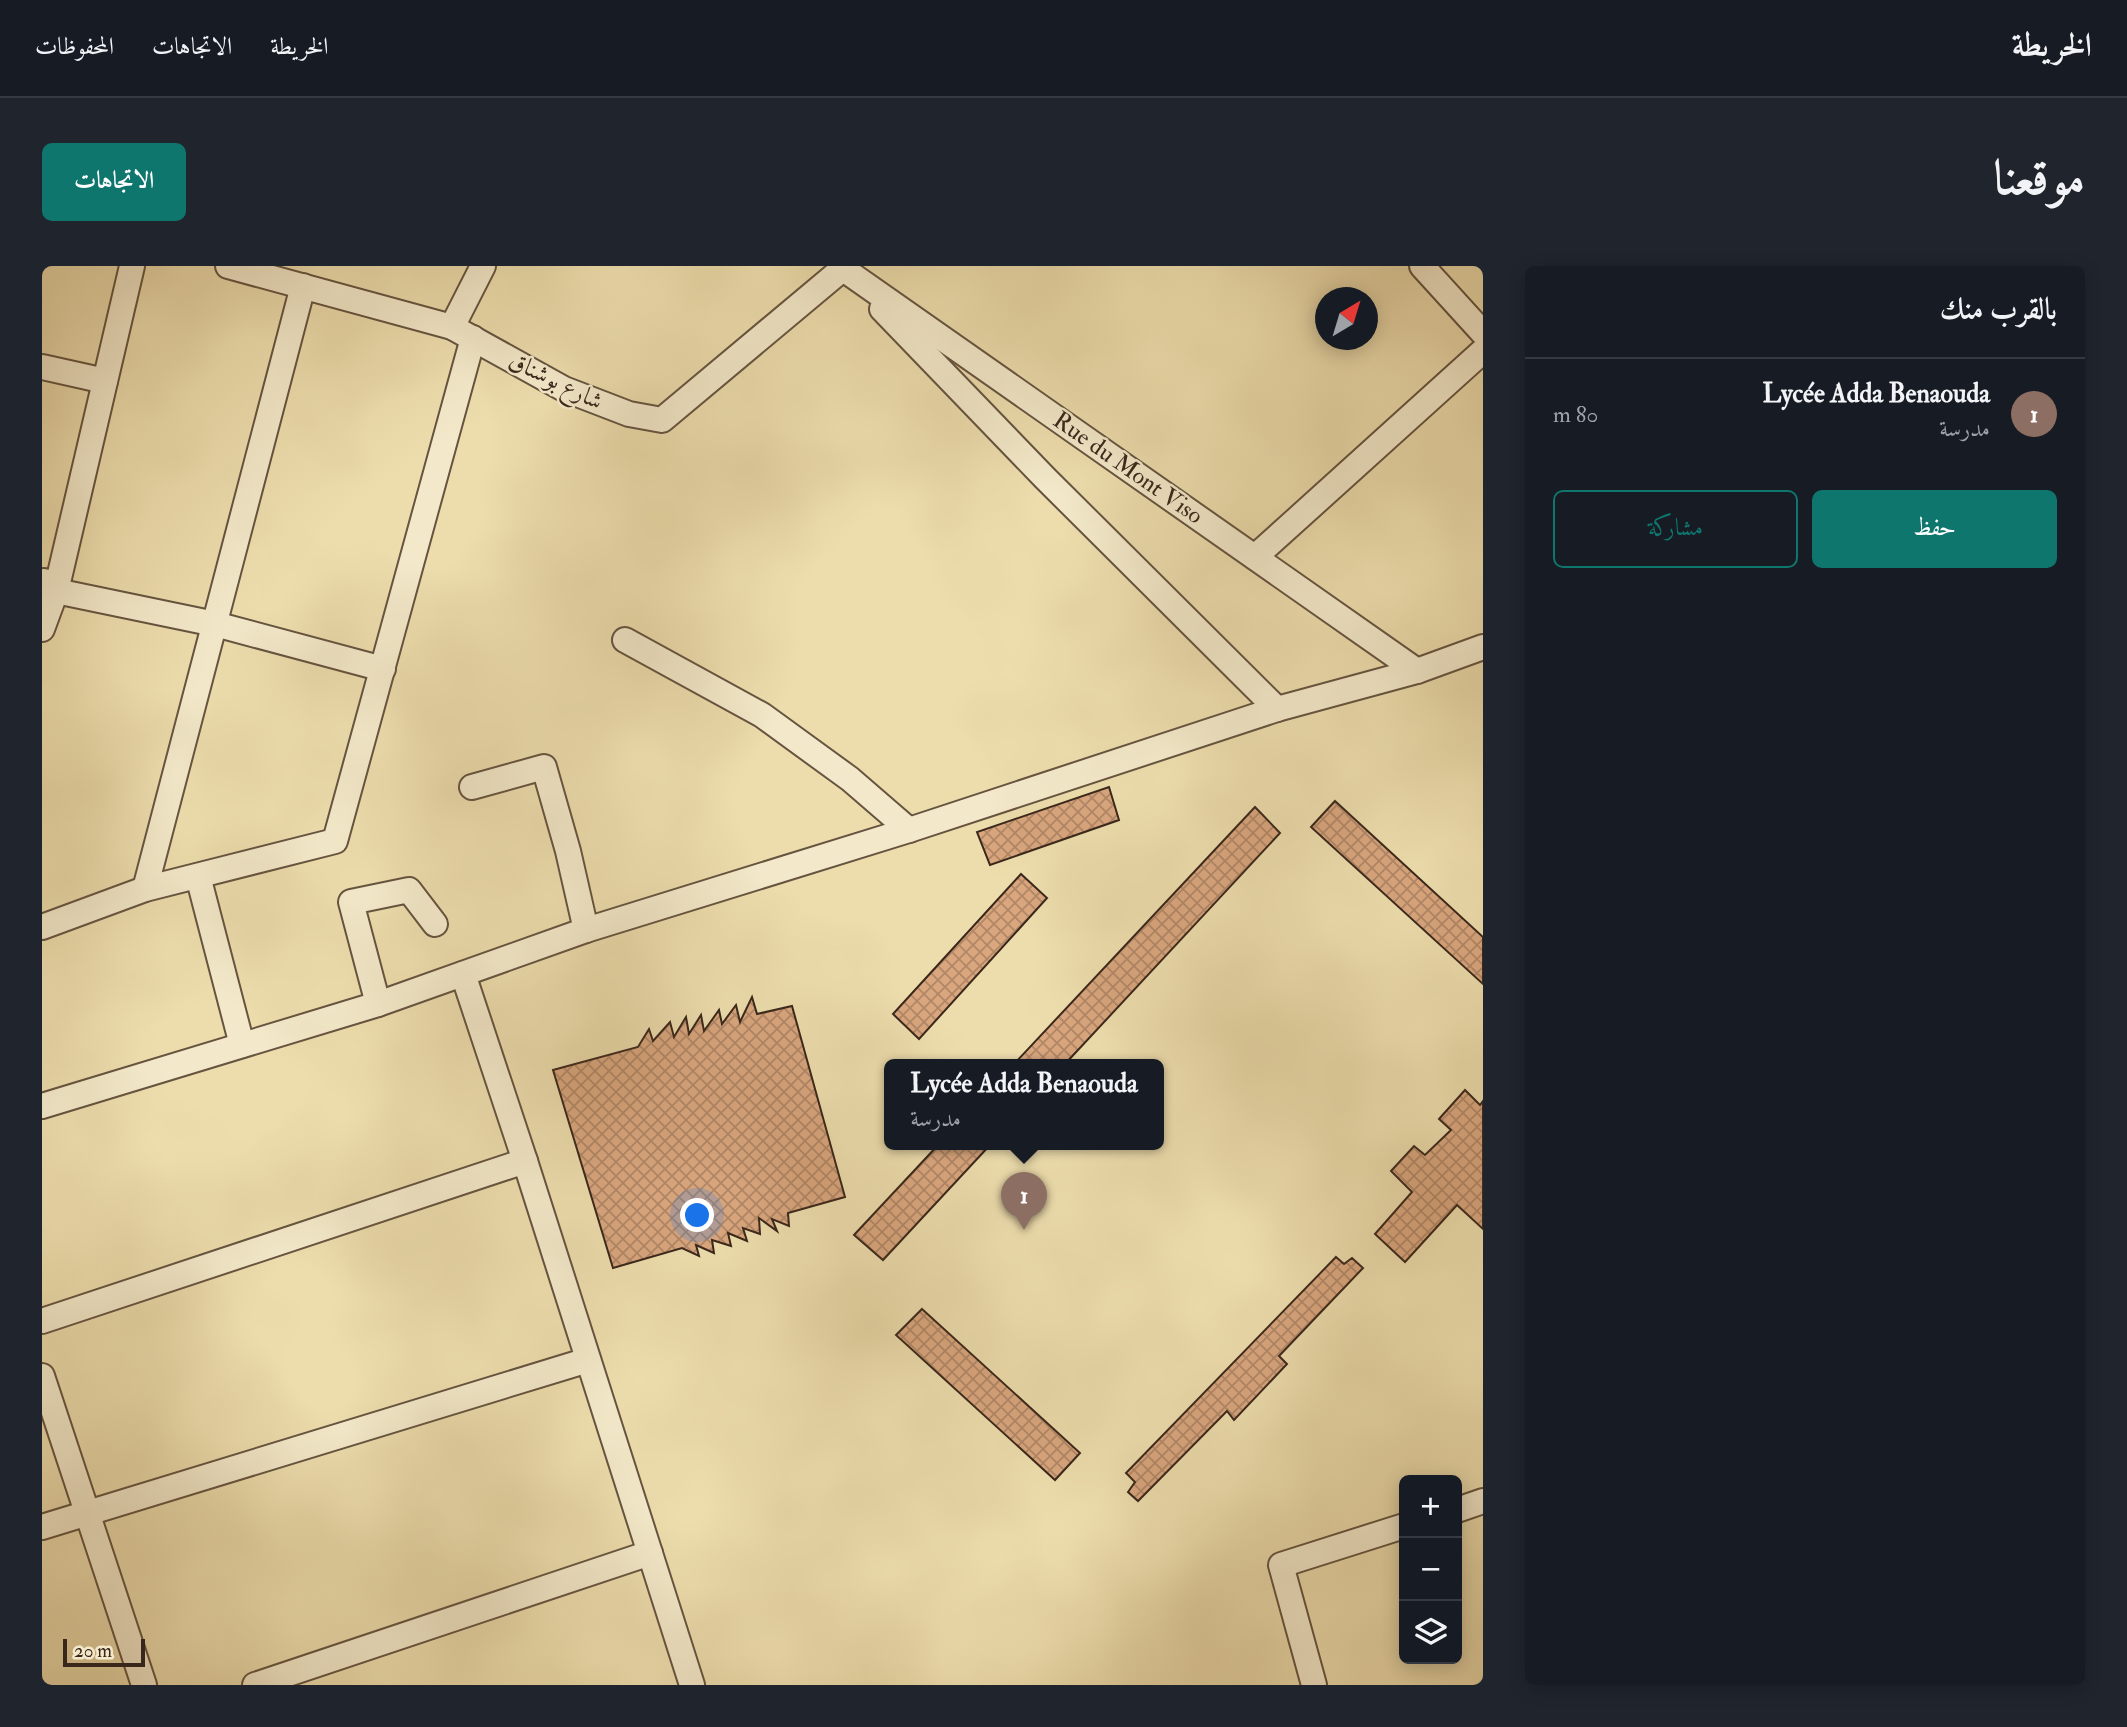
<!DOCTYPE html>
<html lang="ar">
<head>
<meta charset="utf-8">
<style>
  body { margin:0; font-family:"IM FELL Double Pica",Amiri,serif; background:#20242c; color:#f1f3f6; direction:rtl }
  .controls { position:absolute; right:21px; bottom:21px; display:grid; overflow:hidden; border-radius:10px; box-shadow:0 4px 18px #0003 }
  .controls button { width:63px; height:63px; display:grid; place-items:center; padding:0; border:0; border-bottom:2px solid #363941; background:#171b24; color:#f1f3f6; font:35px sans-serif }
  .compass { position:absolute; left:1273px; top:21px; width:63px; height:63px; border-radius:50%; background:#171b24; box-shadow:0 4px 18px #0003; rotate:38deg }
  .scale { position:absolute; left:21px; bottom:18px; width:82px; box-sizing:border-box; padding-left:7px; border:4px solid #39271b; border-top:0; font-size:19px; line-height:24px; white-space:nowrap; color:#39271b; -webkit-text-stroke:5px #f3e9ca; paint-order:stroke }
  .you { position:absolute; left:656px; top:950px; width:24px; height:24px; margin:-18px; border:5px solid #fff; border-radius:50%; background:#1a73e8; box-shadow:0 0 0 10px #1a73e833 }
  .badge { display:grid; place-items:center; width:46px; height:46px; border-radius:50%; background:#0f766e; color:#fff; font-size:23px; font-weight:700 }
  .pin { position:absolute; translate:-50% -58px; filter:drop-shadow(0 2px 4px #0008) }
  .pin::after { content:''; position:absolute; top:37px; width:24px; height:21px; background:inherit; clip-path:polygon(0 0,100% 0,50% 100%) }
  .popup { position:absolute; left:842px; top:793px; width:280px; height:91px; box-sizing:border-box; display:grid; place-content:center; border-radius:10px; background:#171b24; filter:drop-shadow(0 2px 5px #0005); font-size:23px; white-space:nowrap; color:#9ea1a6 }
  .popup b { font-size:26px; color:#f1f3f6 }
  .popup::after { content:''; position:absolute; left:50%; top:100%; margin-left:-14px; border:14px solid transparent; border-top-color:#171b24 }
  .list { margin:0; padding:0; list-style:none }
  h2 { display:flex; justify-content:space-between; align-items:center; height:91px; margin:0; padding:0 28px; font-size:30px }
  h2 small { font-size:23px; font-weight:400; color:#9ea1a6 }
  .list li { display:grid; grid-template-columns:46px 1fr auto; gap:21px; align-items:center; box-sizing:border-box; height:112px; padding:0 28px; border-top:2px solid #363941 }
  .list b { display:block; font-size:26px; white-space:nowrap }
  .list p { margin:0; font-size:23px; white-space:nowrap; color:#9ea1a6 }
  .list em { font-size:23px; font-style:normal; color:#9ea1a6 }
  .actions { display:flex; gap:14px; padding:21px 28px }
  .actions a { flex:1; padding:16px 0; border:2px solid #0f766e; border-radius:10px; text-align:center; font-size:24px; color:#0f766e }
  .actions .main { background:#0f766e; color:#fff }
  .icon { flex:none; width:38px; height:38px; fill:none; stroke:currentColor; stroke-width:2; stroke-linecap:round; stroke-linejoin:round }
  .map { position:relative; flex:none; width:1441px; height:1419px; overflow:hidden; direction:ltr; border-radius:10px }
  header { display:flex; align-items:center; gap:42px; box-sizing:border-box; height:98px; padding:0 35px; background:#171b24; border-bottom:2px solid #363941 }
  header strong { font-size:33px }
  nav { display:flex; gap:38px; margin-inline-start:auto; font-size:24px }
  .intro { display:flex; align-items:center; justify-content:space-between; box-sizing:border-box; height:168px; padding:0 42px }
  h1 { margin:0; font-size:49px }
  .button { padding:18px 32px; border-radius:10px; background:#0f766e; color:#fff; font-size:24px; font-weight:700 }
  main { display:flex; gap:42px; padding:0 42px }
  aside { flex:1; background:#171b24; border-radius:10px; box-shadow:0 4px 18px #0003 }
  .map>svg:first-child { display:block }
  .building { fill:url(#building-cross-hatch); stroke:#39271b; stroke-width:2 }
  .lines { fill:none; stroke-linecap:round; stroke-linejoin:round }
  .street-casing { stroke:#665440; stroke-width:28 }
  .street { stroke:#f3e9ca; stroke-width:24 }
  .labels { text-anchor:middle; dominant-baseline:central; stroke-width:5; stroke-linejoin:round; paint-order:stroke }
  .street-label { font-size:24px; fill:#39271b; stroke:#f3e9ca }
</style>
</head>
<body>
<header>
<strong>الخريطة</strong>
<nav><a>الخريطة</a><a>الاتجاهات</a><a>المحفوظات</a></nav>
</header>
<div class="intro"><h1>موقعنا</h1><a class="button">الاتجاهات</a></div>
<main>
<aside>
<h2>بالقرب منك<small></small></h2>
<ul class="list">
<li><span class="badge" style="background:#8d6e63">1</span><div><b>Lycée Adda Benaouda</b><p>مدرسة</p></div><em>80 m</em></li>
</ul>
<div class="actions"><a class="main">حفظ</a><a>مشاركة</a></div>
</aside>
<div class="map">
<svg width="1441" height="1419" viewBox="0 0 1441 1419">
  <defs>
    <pattern id="building-cross-hatch" width="8" height="8" patternUnits="userSpaceOnUse" patternTransform="scale(1.75)"><rect width="8" height="8" fill="#d9a67e"/><path d="M0 0l8 8M0 8l8-8" fill="none" stroke="#b18766"/></pattern>
  </defs>
  <rect width="100%" height="100%" fill="#edddad"/>
  <filter id="stains"><feTurbulence type="fractalNoise" baseFrequency=".00286" numOctaves="4"/><feColorMatrix values="0 0 0 0 .2 0 0 0 0 .09 0 0 0 0 .02 0 0 0 .5 -.17"/></filter>
  <radialGradient id="worn" r=".72"><stop offset=".6" stop-color="#630" stop-opacity="0"/><stop offset="1" stop-color="#630" stop-opacity=".3"/></radialGradient>
  <g class="building">
    <polygon points="1067,521 1077,554 948,599 935,566"/>
    <polygon points="1293,535 1441,671 1441,718 1269,561"/>
    <polygon points="1213,541 1238,567 1023,798 972,798"/>
    <polygon points="979,608 1005,632 877,773 851,748"/>
    <polygon points="710,731 715,748 750,740 803,931 746,947 747,960 730,953 735,965 717,952 718,968 701,962 705,975 686,967 689,980 670,974 672,987 654,979 657,990 640,982 571,1002 511,804 596,781 607,763 611,775 628,756 632,771 644,751 647,768 659,749 662,765 677,744 680,758 694,739 698,756"/>
    <polygon points="1423,824 1438,839 1441,835 1441,963 1415,939 1363,996 1333,968 1370,926 1349,905 1372,880 1383,889 1409,864 1397,853"/>
    <polygon points="897,878 949,878 841,994 812,969"/>
    <polygon points="1294,991 1302,998 1310,992 1321,1002 1237,1090 1245,1098 1192,1154 1185,1145 1096,1235 1086,1226 1093,1216 1084,1207"/>
    <polygon points="880,1043 1038,1187 1013,1214 854,1069"/>
  </g>
  <g class="lines">
    <g class="street-casing">
      <g id="street">
        <polyline points="186,0 410,61 522,123 587,148 620,154 804,0"/>
        <polyline points="797,0 1375,405"/>
        <polyline points="1380,0 1441,67"/>
        <polyline points="840,43 1003,212 1235,443"/>
        <polyline points="410,61 441,0"/>
        <polyline points="0,101 63,115"/>
        <polyline points="1213,291 1441,85"/>
        <polyline points="2,315 14,325 173,358 341,403"/>
        <polyline points="0,363 14,325 90,0"/>
        <polyline points="583,374 720,449 808,513 867,564"/>
        <polyline points="430,521 502,501 526,585 544,664"/>
        <polyline points="156,610 200,779"/>
        <polyline points="103,623 261,20"/>
        <polyline points="0,661 103,623 293,575 431,72"/>
        <polyline points="421,708 483,895 650,1419"/>
        <polyline points="336,738 309,636 367,624 393,658"/>
        <polyline points="0,840 336,738 544,664 867,564 1235,443 1375,405 1441,381"/>
        <polyline points="0,1055 483,895"/>
        <polyline points="0,1110 102,1419"/>
        <polyline points="1415,1244 1441,1235"/>
        <polyline points="0,1261 546,1094"/>
        <polyline points="213,1419 608,1287"/>
        <polyline points="1272,1419 1239,1299 1362,1260"/>
      </g>
    </g>
    <use href="#street" class="street"/>
  </g>
  <g class="labels">
    <g class="street-label">
      <text transform="translate(514 115) rotate(26)">شارع بوشناق</text>
      <text transform="translate(1086 202) rotate(35)">Rue du Mont Viso</text>
    </g>
  </g>
  <rect width="100%" height="100%" filter="url(#stains)"/>
  <rect width="100%" height="100%" fill="url(#worn)"/>
</svg>
<div class="controls">
<button>+</button>
<button>−</button>
<button><svg class="icon" aria-label="layers" viewBox="0 0 24 24"><path d="M12 4l9 5-9 5-9-5zM3 14l9 5 9-5"/></svg></button>
</div>
<svg class="compass" viewBox="-18 -18 36 36"><path d="M0-13l5 13h-10z" fill="#e53935"/><path d="M0 13l5-13h-10z" fill="#9ea1a6"/></svg>
<div class="scale">20 m</div>
<div class="you"></div>
<div class="pin badge" style="left:982px;top:964px;background:#8d6e63">1</div>
<div class="popup"><b>Lycée Adda Benaouda</b>مدرسة</div>
</div>
</main>
</body>
</html>
